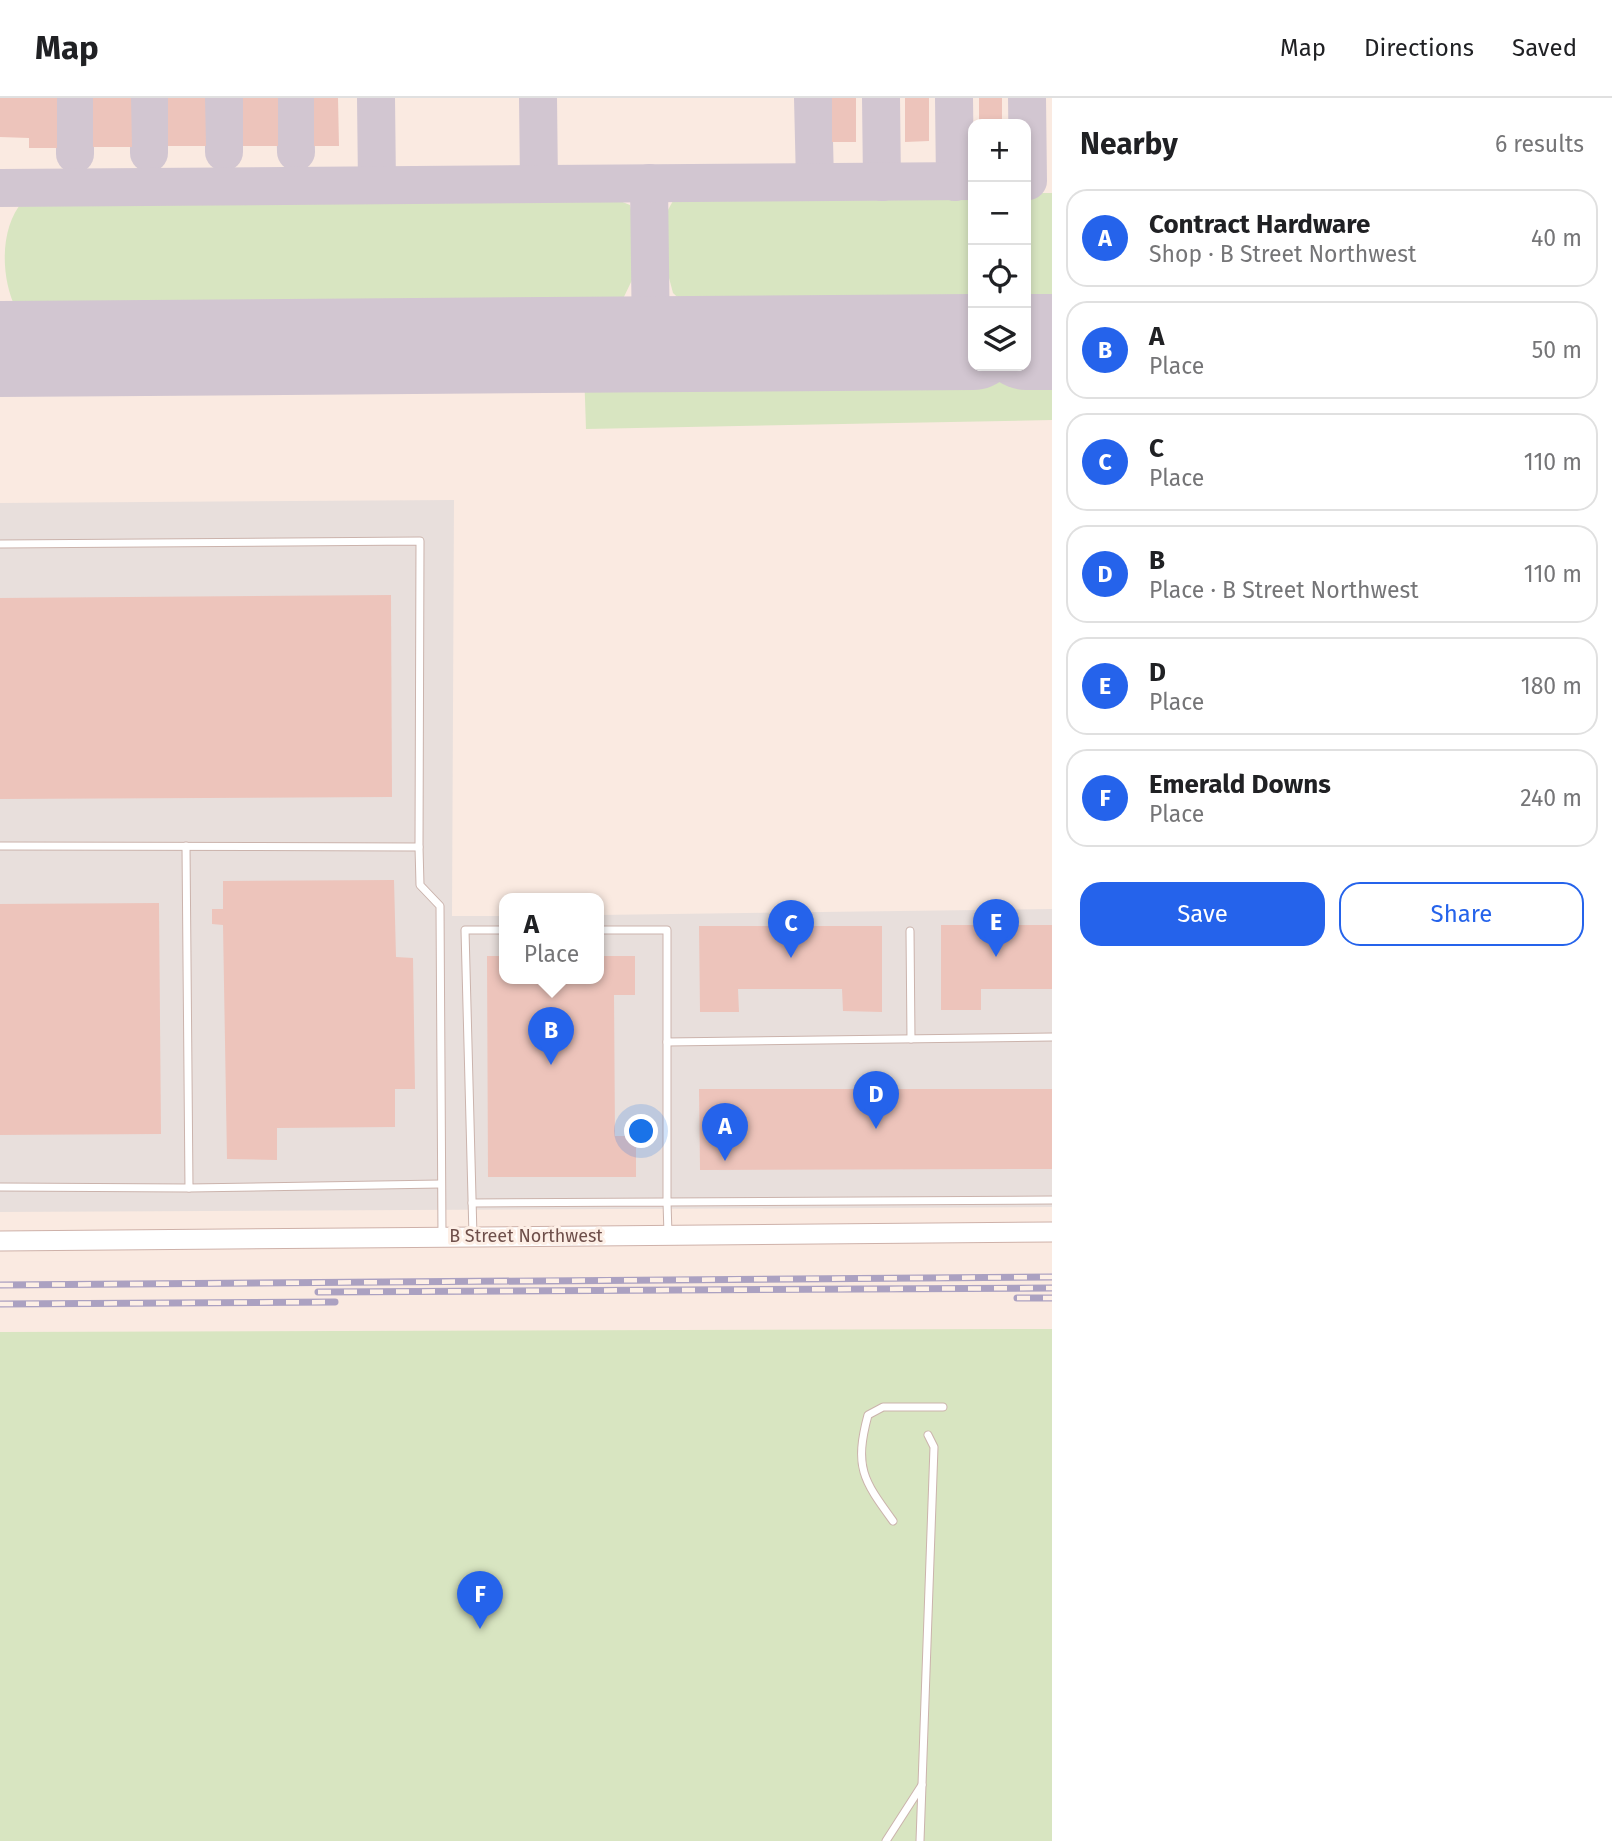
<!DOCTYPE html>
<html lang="en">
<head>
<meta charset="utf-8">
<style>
  body { margin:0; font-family:"Fira Sans",sans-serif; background:#f6f6f6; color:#202124 }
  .controls { position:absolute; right:21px; top:21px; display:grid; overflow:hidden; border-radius:14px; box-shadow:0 4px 10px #0003 }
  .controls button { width:63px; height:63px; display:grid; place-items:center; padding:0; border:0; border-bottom:2px solid #e0e0e0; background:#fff; color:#202124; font:35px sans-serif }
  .you { position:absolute; left:642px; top:1034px; width:24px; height:24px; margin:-18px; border:5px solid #fff; border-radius:50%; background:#1a73e8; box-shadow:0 0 0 10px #1a73e833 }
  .badge { display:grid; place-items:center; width:46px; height:46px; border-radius:50%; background:#2563eb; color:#fff; font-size:23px; font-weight:700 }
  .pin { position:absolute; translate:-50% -58px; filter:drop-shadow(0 2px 4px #0008) }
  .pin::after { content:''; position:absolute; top:37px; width:24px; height:21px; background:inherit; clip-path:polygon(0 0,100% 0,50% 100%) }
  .popup { position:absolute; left:499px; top:795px; width:105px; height:91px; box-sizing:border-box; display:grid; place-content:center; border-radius:14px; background:#fff; filter:drop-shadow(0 2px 5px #0005); font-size:23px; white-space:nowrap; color:#757577 }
  .popup b { font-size:26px; color:#202124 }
  .popup::after { content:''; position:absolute; left:50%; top:100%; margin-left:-14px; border:14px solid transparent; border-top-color:#fff }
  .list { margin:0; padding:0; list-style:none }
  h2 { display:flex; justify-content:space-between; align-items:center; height:91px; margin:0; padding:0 28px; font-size:30px }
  h2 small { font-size:23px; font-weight:400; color:#757577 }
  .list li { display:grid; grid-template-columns:46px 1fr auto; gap:21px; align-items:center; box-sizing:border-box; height:98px; margin:0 14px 14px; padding:0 14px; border:2px solid #e0e0e0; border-radius:21px }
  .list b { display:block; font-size:26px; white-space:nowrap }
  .list p { margin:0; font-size:23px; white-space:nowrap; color:#757577 }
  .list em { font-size:23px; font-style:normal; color:#757577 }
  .actions { display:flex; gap:14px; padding:21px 28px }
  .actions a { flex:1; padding:16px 0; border:2px solid #2563eb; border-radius:21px; text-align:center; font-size:24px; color:#2563eb }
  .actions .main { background:#2563eb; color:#fff }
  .icon { flex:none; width:38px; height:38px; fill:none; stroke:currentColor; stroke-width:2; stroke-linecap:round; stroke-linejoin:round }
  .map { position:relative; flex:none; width:1052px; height:1743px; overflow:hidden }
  header { display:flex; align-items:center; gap:42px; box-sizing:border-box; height:98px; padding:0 35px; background:#fff; border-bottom:2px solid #e0e0e0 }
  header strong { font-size:33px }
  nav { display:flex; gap:38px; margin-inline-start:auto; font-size:24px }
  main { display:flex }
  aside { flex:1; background:#fff }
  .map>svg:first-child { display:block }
  .industrial { fill:#e8dfdc }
  .green { fill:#d8e5c1 }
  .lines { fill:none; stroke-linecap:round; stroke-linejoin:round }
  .taxiway { stroke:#d2c6d1; stroke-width:38 }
  .runway { stroke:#d2c6d1; stroke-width:96 }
  .building { fill:#edc4bb }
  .lane-casing { stroke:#cbb3ac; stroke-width:9 }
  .secondary-casing { stroke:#ceb1a9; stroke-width:21 }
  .lane { stroke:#fff; stroke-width:7 }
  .secondary { stroke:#fff; stroke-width:19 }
  .rail-casing { stroke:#aba1c1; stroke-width:7 }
  .rail { stroke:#fdefe6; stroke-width:4.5; stroke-dasharray:13; stroke-linecap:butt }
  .labels { text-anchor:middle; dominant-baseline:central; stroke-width:6; stroke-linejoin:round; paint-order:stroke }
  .street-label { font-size:18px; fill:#6e4f4a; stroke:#fdefe6 }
</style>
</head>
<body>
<header>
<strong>Map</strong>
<nav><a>Map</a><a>Directions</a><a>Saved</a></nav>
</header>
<main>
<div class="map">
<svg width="1052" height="1743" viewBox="0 0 1052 1743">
  <rect width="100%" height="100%" fill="#faeae1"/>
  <polygon class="industrial" points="454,402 452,818 504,818 504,881 598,881 598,817 1052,811 1052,1109 0,1114 0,405"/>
  <g class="green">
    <path d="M516,95L605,97L630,107L637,139L633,180L621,205L600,219L219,222L46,221L16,211C0,178 0,129 23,103L323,101Z"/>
    <rect x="1026" y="95" width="26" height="120"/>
    <polygon points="973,96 973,216 714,218 687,208 673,195 664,161 663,121 674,101"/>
    <polygon points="666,266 1052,268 1052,322 586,331 584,271"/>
    <polygon points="1052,1231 1052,1743 0,1743 0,1234"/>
  </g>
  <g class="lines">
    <g class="taxiway">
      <polyline points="75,0 75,56"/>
      <polyline points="149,0 149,55"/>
      <polyline points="224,0 224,54"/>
      <polyline points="295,0 296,54"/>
      <polyline points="376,0 377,87"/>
      <polyline points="538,0 539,86"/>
      <polyline points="813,0 815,84"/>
      <polyline points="881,0 882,84"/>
      <polyline points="954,0 955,84"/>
      <polyline points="1027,0 1028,83"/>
      <polyline points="649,85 651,247"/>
      <polyline points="0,90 973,83"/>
    </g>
    <g class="runway">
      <polyline points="1026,244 1052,244"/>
      <polyline points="0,251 973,244"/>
    </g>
  </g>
  <g class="building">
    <polygon points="0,0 57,0 57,50 29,50 29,40 0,39"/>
    <polygon points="93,0 131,0 132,49 93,49"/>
    <polygon points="168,0 205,0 206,48 168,48"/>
    <rect x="243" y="0" width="35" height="48"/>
    <polygon points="314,0 338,0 339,48 314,48"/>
    <rect x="832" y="0" width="24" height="44"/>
    <polygon points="905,0 929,0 929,43 905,44"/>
    <rect x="979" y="0" width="23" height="26"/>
    <polygon points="391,497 392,699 0,701 0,500"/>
    <polygon points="394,782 396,859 413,860 415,991 395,991 395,1029 277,1030 277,1062 227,1061 223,827 212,826 212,811 223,811 223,783"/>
    <polygon points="159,805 161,1036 0,1037 0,806"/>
    <polygon points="941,827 1052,827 1052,891 981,891 981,912 941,912"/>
    <polygon points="699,828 882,828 882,914 843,913 842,891 738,891 739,914 700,914"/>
    <polygon points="487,858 504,858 504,881 598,881 598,858 635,858 635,897 614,897 615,1038 636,1038 636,1079 488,1079"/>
    <polygon points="699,991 1052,991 1052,1071 700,1072"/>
  </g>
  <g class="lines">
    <g class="lane-casing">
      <g id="lane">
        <polyline points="0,446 420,443 419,749 0,748"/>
        <polyline points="186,748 189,1090 441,1086"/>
        <polyline points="419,749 420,787 440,808 442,1138"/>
        <polyline points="598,832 667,832 667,944 1052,939"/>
        <polyline points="910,833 911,941"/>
        <polyline points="667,944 667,1104 1052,1102"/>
        <polyline points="0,1089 189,1090"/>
        <polyline points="472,1105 667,1104 668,1136"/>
        <polyline points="473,1138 465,832 504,832"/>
        <path d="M893,1423C863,1382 854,1369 868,1317L883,1309H943"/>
        <polyline points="886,1743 922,1687"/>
        <polyline points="920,1743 934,1349 928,1337"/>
      </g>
    </g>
    <g class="secondary-casing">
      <polyline id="secondary" points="0,1143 1052,1134"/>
    </g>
    <use href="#lane" class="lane"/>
    <use href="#secondary" class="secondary"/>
    <g class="rail-casing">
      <g id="rail">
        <polyline points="0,1187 1052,1179"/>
        <polyline points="318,1194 1052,1190"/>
        <polyline points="1017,1200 1052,1200"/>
        <polyline points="0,1206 335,1204"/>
      </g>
    </g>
    <use href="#rail" class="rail"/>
  </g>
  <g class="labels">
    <g class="street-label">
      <text x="526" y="1138">B Street Northwest</text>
    </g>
  </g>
</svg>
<div class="controls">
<button>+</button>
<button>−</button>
<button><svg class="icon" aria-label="locate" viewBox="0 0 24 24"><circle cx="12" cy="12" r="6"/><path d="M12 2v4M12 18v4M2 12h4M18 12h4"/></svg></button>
<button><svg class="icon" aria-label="layers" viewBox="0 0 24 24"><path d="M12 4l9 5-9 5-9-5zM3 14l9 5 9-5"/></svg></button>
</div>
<div class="you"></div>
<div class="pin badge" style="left:725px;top:1063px">A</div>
<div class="pin badge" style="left:551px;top:967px">B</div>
<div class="popup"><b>A</b>Place</div>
<div class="pin badge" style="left:791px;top:860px">C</div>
<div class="pin badge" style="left:876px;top:1031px">D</div>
<div class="pin badge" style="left:996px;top:859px">E</div>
<div class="pin badge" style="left:480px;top:1531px">F</div>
</div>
<aside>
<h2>Nearby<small>6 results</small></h2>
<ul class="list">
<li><span class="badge">A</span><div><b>Contract Hardware</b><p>Shop · B Street Northwest</p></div><em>40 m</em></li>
<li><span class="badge">B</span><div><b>A</b><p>Place</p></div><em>50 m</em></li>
<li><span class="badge">C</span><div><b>C</b><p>Place</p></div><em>110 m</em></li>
<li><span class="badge">D</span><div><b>B</b><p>Place · B Street Northwest</p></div><em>110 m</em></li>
<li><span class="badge">E</span><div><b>D</b><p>Place</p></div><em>180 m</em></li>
<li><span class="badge">F</span><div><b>Emerald Downs</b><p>Place</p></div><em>240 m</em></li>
</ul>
<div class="actions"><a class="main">Save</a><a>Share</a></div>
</aside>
</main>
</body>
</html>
